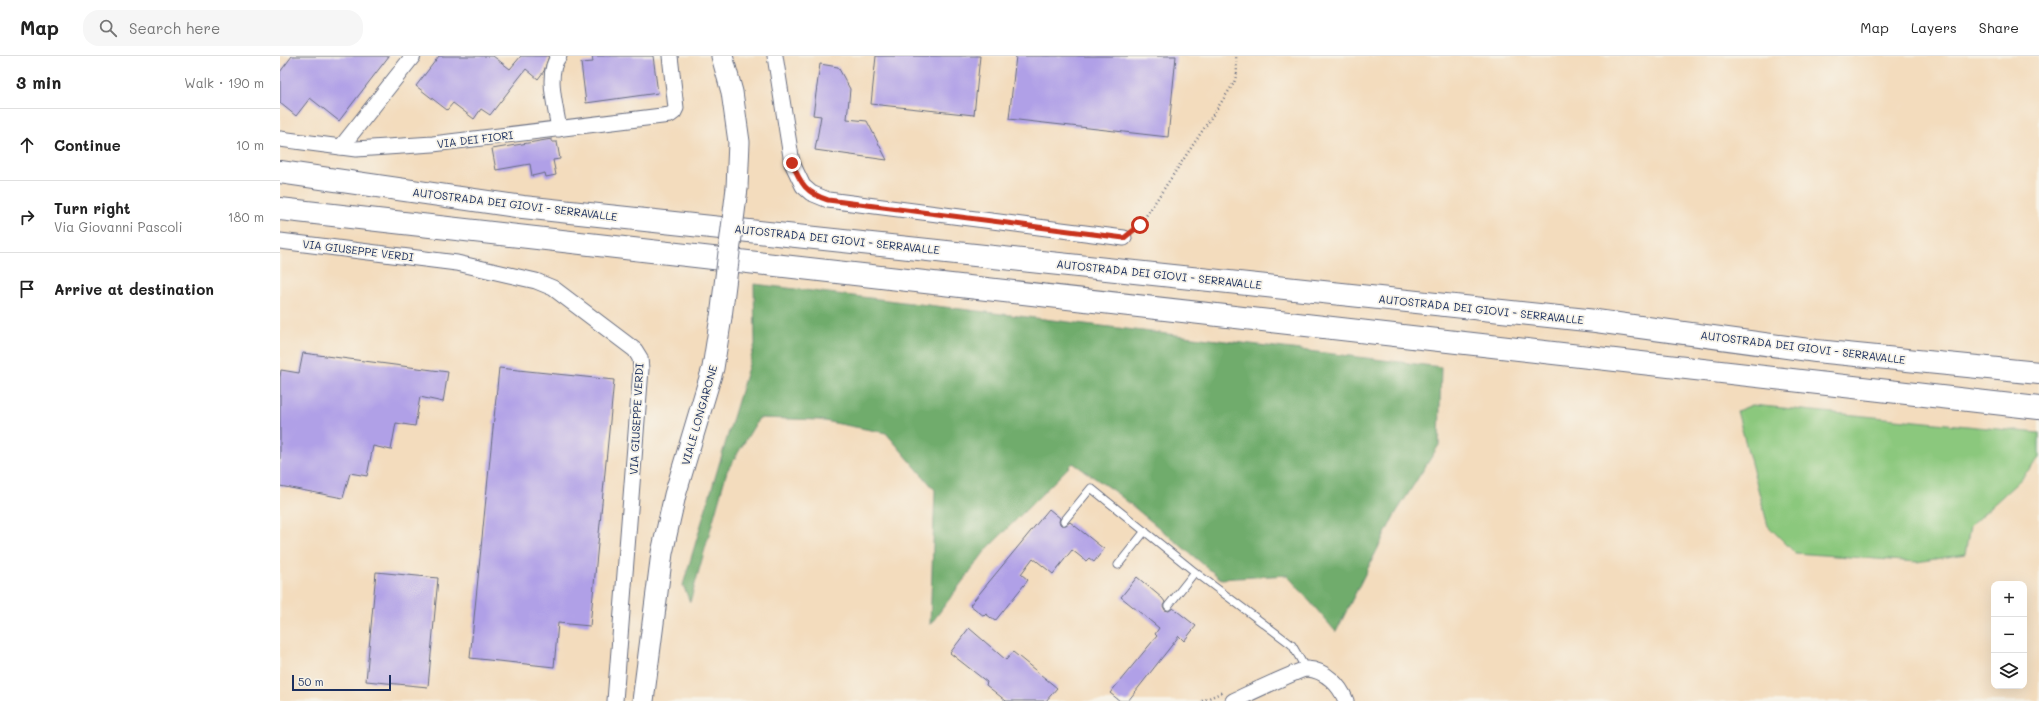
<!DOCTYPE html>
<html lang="en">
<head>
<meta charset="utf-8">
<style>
  body { margin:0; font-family:Mali,sans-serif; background:#f6f6f6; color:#222 }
  .controls { position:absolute; right:12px; bottom:12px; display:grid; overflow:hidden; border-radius:8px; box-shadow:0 4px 16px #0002 }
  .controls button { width:36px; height:36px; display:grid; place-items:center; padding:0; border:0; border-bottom:1px solid #e0e0e0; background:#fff; color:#222; font:20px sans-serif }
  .scale { position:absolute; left:12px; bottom:10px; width:99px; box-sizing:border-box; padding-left:4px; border:2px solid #1b2f5e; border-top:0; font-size:11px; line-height:14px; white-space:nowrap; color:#1b2f5e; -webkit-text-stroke:3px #f7f3e8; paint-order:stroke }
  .stop { position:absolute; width:12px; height:12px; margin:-9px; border:3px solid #c8321e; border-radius:50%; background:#fff }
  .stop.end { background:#c8321e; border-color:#fff; box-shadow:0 1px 4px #0008 }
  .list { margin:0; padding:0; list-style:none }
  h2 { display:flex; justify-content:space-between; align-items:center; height:52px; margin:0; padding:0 16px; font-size:17px }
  h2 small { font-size:13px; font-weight:400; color:#767676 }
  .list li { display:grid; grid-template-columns:26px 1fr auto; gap:12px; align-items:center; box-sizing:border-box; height:72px; padding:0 16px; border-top:1px solid #e0e0e0 }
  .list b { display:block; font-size:15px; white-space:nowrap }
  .list p { margin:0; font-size:13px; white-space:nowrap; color:#767676 }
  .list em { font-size:13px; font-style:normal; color:#767676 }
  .icon { flex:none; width:22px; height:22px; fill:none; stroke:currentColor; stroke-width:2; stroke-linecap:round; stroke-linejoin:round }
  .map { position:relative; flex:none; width:1759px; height:645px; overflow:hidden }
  header { display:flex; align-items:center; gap:24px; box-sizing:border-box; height:56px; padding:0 20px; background:#fff; border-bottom:1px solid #e0e0e0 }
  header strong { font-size:19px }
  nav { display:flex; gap:22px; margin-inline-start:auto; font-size:14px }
  .search { width:280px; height:36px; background:#f6f6f6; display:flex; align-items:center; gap:10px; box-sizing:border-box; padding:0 14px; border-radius:16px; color:#767676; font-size:15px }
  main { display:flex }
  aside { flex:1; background:#fff }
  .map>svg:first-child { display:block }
  .green { fill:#8bc87d; stroke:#537c6e }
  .forest { fill:#70ac6c; stroke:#466e65 }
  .building { fill:#b0a0e7 }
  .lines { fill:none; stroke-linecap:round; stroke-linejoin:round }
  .lane-casing { stroke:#676c7f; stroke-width:9 }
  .street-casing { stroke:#676c7f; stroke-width:17 }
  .secondary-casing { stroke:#676c7f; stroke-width:23 }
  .highway-casing { stroke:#676c7f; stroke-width:24 }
  .path { stroke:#676c7f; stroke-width:2.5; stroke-dasharray:1 3; stroke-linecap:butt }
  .lane { stroke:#fff; stroke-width:7 }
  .street { stroke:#fff; stroke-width:15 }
  .secondary { stroke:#fff; stroke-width:21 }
  .highway { stroke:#fff; stroke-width:22 }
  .secondary-bridge-casing { stroke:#676c7f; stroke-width:23; stroke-linecap:butt }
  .secondary-bridge { stroke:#fff; stroke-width:21 }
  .route { stroke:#c8321e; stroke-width:5 }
  .labels { text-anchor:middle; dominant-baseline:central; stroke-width:3.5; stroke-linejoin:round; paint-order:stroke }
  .street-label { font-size:11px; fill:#1b2f5e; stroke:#f7f3e8 }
</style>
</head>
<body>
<header>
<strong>Map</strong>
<div class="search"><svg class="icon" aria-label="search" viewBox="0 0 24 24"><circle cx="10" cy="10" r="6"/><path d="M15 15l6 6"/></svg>Search here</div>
<nav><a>Map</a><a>Layers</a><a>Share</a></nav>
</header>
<main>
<aside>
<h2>3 min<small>Walk · 190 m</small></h2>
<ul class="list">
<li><svg class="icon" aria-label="ahead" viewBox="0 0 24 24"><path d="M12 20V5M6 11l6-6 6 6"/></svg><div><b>Continue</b></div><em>10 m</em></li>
<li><svg class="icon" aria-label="right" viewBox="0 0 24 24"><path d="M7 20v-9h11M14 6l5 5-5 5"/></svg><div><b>Turn right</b><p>Via Giovanni Pascoli</p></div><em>180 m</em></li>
<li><svg class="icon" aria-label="arrive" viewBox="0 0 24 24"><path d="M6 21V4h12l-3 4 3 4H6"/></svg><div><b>Arrive at destination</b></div></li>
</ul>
</aside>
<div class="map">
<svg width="1759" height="645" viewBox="0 0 1759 645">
  <rect width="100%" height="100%" fill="#f7f3e8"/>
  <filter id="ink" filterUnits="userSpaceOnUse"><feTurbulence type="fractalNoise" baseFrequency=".025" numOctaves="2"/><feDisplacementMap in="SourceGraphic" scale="8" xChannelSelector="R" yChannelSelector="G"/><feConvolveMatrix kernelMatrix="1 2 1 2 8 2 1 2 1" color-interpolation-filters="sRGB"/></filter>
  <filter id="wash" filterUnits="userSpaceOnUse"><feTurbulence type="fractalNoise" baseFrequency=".012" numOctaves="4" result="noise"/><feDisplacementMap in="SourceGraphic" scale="16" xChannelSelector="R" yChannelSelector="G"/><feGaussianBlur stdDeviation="0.9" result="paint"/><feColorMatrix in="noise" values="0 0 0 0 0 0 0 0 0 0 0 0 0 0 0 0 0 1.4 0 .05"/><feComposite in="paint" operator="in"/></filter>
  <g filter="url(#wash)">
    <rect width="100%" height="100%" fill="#f3dcbd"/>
    <polygon class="green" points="1472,349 1759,377 1759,402 1739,425 1690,470 1685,498 1637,506 1515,497 1488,470 1457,355"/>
    <polygon class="forest" points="474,228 1161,311 1159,389 1114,460 1056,576 1007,519 941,523 838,438 793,407 706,494 650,569 655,434 606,377 539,364 479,362 447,415 410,546 403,529 475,288"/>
    <g id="blocks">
      <g class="building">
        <polygon points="12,0 109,0 59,65 30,42 16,60 0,47 0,16"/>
        <polygon points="159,0 213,0 230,13 241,0 269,0 264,15 258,23 246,13 210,59 201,53 194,63 173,47 167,54 136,30"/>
        <polygon points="312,0 373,0 378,37 306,47 301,7 313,6"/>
        <polygon points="596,0 700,0 694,59 591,48"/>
        <polygon points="736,0 896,0 888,81 729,63"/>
        <polygon points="540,8 558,11 570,33 567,63 587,65 607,104 535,94 541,60 533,59"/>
        <polygon points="272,83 272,86 277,86 280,103 273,104 276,119 266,121 265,117 252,120 250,108 216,114 212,93"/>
        <polygon points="23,297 168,316 163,346 140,341 135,370 116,367 111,394 93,390 87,420 70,417 63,442 0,430 0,321 1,314 19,317"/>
        <polygon points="219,312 334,324 310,570 278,567 274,611 190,602"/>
        <polygon points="769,453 780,462 779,466 781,469 786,469 790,466 824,493 814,506 809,502 806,505 792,494 773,518 753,502 741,518 748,524 715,565 706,558 704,560 690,549"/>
        <polygon points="96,516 158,522 148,631 86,625"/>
        <polygon points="857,521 882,542 885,546 883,550 885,554 889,555 893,552 916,570 904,585 899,580 848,645 840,645 830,637 877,580 875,578 879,572 841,541"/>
        <polygon points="689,572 726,604 733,596 777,632 766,645 726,645 706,629 707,626 670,597"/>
      </g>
    </g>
  </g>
  <g filter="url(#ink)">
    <use href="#blocks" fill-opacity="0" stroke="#676c7f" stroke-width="1"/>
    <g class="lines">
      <g class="lane-casing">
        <g id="lane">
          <polyline points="784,465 811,432 915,516 1012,589 1026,613"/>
          <polyline points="838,509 865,475"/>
          <polyline points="888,550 915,516"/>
        </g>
      </g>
      <g class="street-casing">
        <g id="street">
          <path d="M279,0C265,17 276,52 279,73"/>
          <polyline points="495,0 512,107 523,130 531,137 548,144 844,182"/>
          <polyline points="0,83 76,93 153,88 390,59 394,56 396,52 390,0"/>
          <polyline points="61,91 133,0"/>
          <polyline points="0,185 177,207 256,225 273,232 355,294 360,302 361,313 335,645"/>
          <path d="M953,645C964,640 1020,613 1027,613C1045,614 1060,629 1066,645"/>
        </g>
      </g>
      <g class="secondary-casing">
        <g id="secondary">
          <polyline points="442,0 452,36 459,86 457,132"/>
          <polyline points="363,645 382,497 395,439 433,312 441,261"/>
        </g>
      </g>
      <g class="highway-casing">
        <g id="highway">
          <polyline points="0,116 243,151 1316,265 1536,295 1759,317"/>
          <polyline points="0,153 1759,352"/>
        </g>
      </g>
      <g class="path">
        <polyline points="854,175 860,169 954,27 957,17 956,0"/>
        <polyline points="922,645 943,636"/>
      </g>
      <use href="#lane" class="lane"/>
      <use href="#street" class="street"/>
      <use href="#secondary" class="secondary"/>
      <use href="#highway" class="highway"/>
      <g class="secondary-bridge-casing">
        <polyline id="secondary-bridge" points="441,261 457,132"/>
      </g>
      <use href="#secondary-bridge" class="secondary-bridge"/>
    </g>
  </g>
  <g class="lines" filter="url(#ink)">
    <path class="route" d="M512,107C521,128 526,137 548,144L844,182L860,169"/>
  </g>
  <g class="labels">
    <g class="street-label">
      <text transform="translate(195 83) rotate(-7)">VIA DEI FIORI</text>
      <text transform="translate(235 148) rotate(7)">AUTOSTRADA DEI GIOVI - SERRAVALLE</text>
      <text transform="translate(557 183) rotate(6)">AUTOSTRADA DEI GIOVI - SERRAVALLE</text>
      <text transform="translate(78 194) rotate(7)">VIA GIUSEPPE VERDI</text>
      <text transform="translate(879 218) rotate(6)">AUTOSTRADA DEI GIOVI - SERRAVALLE</text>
      <text transform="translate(1201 253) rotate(6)">AUTOSTRADA DEI GIOVI - SERRAVALLE</text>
      <text transform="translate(1523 291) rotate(7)">AUTOSTRADA DEI GIOVI - SERRAVALLE</text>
      <text transform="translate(419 359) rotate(-74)">VIALE LONGARONE</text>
      <text transform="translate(356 363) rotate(-87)">VIA GIUSEPPE VERDI</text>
    </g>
  </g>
</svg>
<div class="controls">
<button>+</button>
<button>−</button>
<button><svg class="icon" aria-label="layers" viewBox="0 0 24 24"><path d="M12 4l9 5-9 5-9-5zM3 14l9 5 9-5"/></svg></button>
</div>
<div class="scale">50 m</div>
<div class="stop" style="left:860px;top:169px"></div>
<div class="stop end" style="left:512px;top:107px"></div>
</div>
</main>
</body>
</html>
